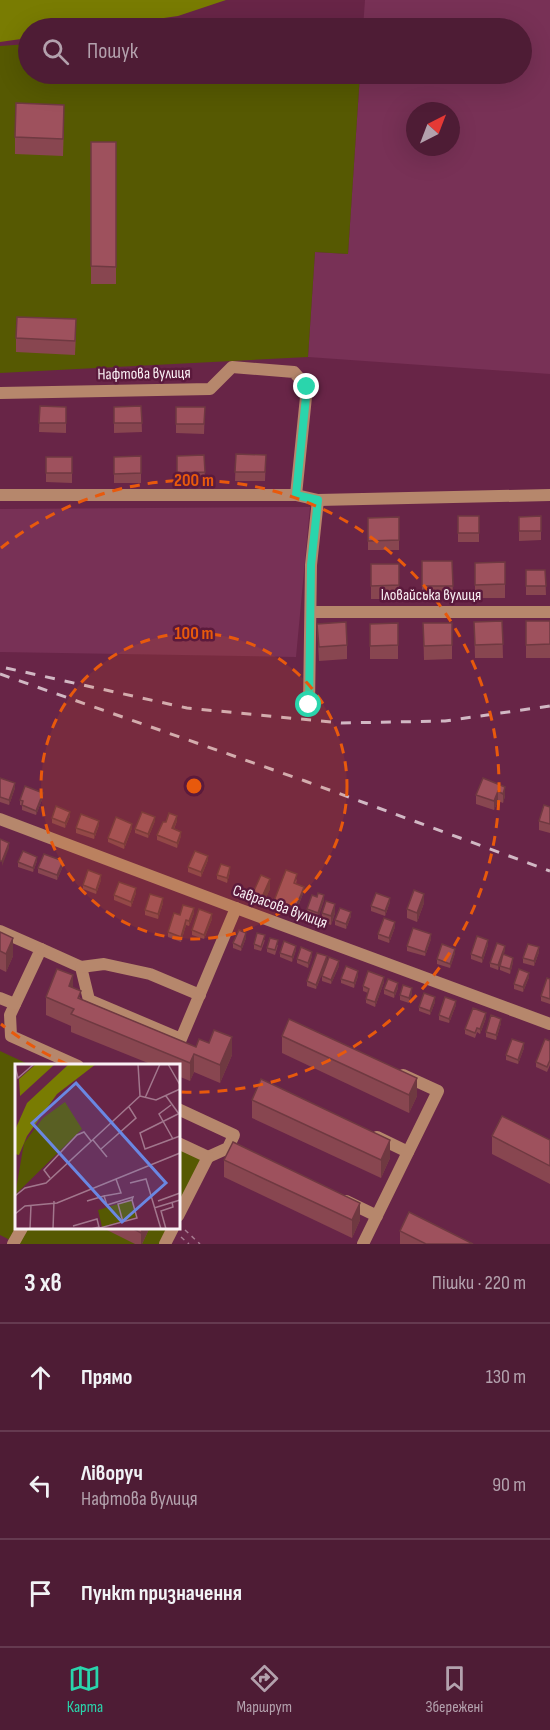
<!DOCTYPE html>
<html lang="uk">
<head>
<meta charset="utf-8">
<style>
  body { margin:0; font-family:"Sofia Sans Condensed",sans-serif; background:#582941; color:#f1f3f6 }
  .compass { position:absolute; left:406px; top:102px; width:54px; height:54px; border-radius:50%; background:#4e1c35; box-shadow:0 6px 24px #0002; rotate:42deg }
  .stop { position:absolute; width:18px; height:18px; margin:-14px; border:4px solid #2ad5ac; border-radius:50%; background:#fff }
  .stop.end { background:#2ad5ac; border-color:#fff; box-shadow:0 2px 6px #0008 }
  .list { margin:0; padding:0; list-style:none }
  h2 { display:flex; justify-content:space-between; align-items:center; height:78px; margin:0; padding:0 24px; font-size:26px }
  h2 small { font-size:20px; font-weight:400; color:#b3a1ad }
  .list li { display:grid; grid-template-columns:39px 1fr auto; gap:18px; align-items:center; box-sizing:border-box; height:108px; padding:0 24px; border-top:2px solid #653a50 }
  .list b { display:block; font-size:22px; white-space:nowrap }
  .list p { margin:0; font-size:20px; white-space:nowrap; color:#b3a1ad }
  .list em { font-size:20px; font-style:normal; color:#b3a1ad }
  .icon { flex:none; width:33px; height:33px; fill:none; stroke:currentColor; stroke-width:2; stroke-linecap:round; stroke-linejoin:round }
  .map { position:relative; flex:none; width:550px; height:1244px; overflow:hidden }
  .search { position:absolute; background:#4e1c35; box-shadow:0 6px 24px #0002; left:18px; right:18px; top:18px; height:66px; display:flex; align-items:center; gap:15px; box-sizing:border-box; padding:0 21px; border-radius:33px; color:#b3a1ad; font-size:22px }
  .sheet { height:402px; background:#4e1c35 }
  nav { display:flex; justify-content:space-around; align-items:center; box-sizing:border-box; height:84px; border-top:2px solid #653a50; background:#4e1c35; font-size:16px; color:#b3a1ad }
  nav a { display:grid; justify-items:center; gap:3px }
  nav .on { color:#2ad5ac }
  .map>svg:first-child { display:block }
  .built { fill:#783156; fill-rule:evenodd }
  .green { fill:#565902 }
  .forest { fill:#797c02 }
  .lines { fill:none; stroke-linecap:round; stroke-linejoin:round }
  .path { stroke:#a57a90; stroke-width:1.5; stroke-dasharray:4.5 4.5; stroke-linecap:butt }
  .minor { stroke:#b6876c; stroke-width:12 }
  .rail { stroke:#d1b8c4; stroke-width:3; stroke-dasharray:10 10; stroke-linecap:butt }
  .wall { fill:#884650 }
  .shaded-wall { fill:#6f3941 }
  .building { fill:#9e515d; stroke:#6f3941; stroke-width:1.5 }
  .route { stroke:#2ad5ac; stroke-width:8 }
  .ring { fill:none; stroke:#e8590c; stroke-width:3; stroke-dasharray:10 8 }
  .labels { text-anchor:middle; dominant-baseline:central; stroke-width:5; stroke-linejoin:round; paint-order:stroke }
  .street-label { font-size:16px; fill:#faf1f5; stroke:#5b1a3c }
  .inset-road { fill:none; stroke:#a2778d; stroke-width:1.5 }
  .view { fill:#6a87e2; fill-opacity:0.15; stroke:#6a87e2; stroke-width:3 }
  .inset-edge { fill:none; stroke:#faf1f5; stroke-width:3 }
  .centre { fill:#e8590c; stroke:#5b1a3c; stroke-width:3 }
  .ring-label { font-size:18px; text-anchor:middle; font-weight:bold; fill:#e8590c; stroke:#5b1a3c; stroke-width:5; stroke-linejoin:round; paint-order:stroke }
</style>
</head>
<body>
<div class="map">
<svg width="550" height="1244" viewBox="0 0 550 1244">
  <rect width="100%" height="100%" fill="#682547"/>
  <g class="built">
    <path d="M365,0H550V374L308,357L315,252L348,254L360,74H522V28H363ZM415,111H451V147H415Z"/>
    <polygon points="310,507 296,657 0,652 0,509"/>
  </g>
  <g class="green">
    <polygon points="28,44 28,74 360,74 348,254 315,252 308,357 0,373 0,46"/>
    <polygon points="0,1051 30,1065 16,1066 16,1228 167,1228 160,1244 18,1244 0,1235"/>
    <polygon points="179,1138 205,1150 179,1205"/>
  </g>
  <polygon class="forest" points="0,0 226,0 178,16 94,28 28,28 28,38 0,42"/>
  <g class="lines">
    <g class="path">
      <polyline points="185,1230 200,1244"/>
      <polyline points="181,1237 189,1244"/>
    </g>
    <g class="minor">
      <polyline points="0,393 210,389 232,367 294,372 307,387 296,495"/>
      <polyline points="0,495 296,495 318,500 550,495"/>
      <polyline points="312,612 550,612"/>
      <polyline points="309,705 311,565 318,500"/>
      <polyline points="0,819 236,908 550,1024"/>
      <polyline points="0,931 41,949 10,1015 11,1036 78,1066"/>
      <polyline points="41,949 81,967 89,1000 181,1039 236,908"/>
      <polyline points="81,967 104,964 150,974 200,995"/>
      <polyline points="0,998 15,1004"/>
      <polyline points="178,1109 234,1135 228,1148 208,1157"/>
      <polyline points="377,1137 408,1152"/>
      <polyline points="178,1143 208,1157 178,1216"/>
      <polyline points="346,1201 377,1216"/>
      <polyline points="13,1244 22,1228"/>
      <polyline points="165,1244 173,1228"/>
      <polyline points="363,1244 438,1091 403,1075"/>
    </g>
    <g class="rail">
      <polyline points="6,668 187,708 341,723 445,721 550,706"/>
      <polyline points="0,674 305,781 550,871"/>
    </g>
  </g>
  <g class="wall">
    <polygon points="64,123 63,156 15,154 15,137"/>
    <rect x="91" y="142" width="25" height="142"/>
    <polygon points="76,333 75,355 16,352 16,338"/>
    <polygon points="40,406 66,407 66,433 39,432"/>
    <polygon points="141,406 142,432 114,433 114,407"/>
    <polygon points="176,407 205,407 204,434 176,433"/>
    <polygon points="236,454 266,455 265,481 235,481"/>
    <polygon points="204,455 205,481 177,482 177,456"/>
    <polygon points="141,456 141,483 114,483 114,457"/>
    <polygon points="46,457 72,457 72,483 46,482"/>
    <rect x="458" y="516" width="21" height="26"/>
    <polygon points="541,516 541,540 519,541 519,517"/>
    <polygon points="399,517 399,550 368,550 368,518"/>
    <polygon points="422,561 452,561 453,600 422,600"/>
    <polygon points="505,562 505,598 475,598 475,563"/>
    <rect x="371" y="564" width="28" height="35"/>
    <polygon points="526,570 545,570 546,595 526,595"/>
    <polygon points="502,621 503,658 475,658 474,622"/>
    <rect x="526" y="621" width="24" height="37"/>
    <polygon points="398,623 398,659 370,659 370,624"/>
    <polygon points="423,623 452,623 452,659 424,660"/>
    <polygon points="317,624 347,645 347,659 319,661"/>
    <polygon points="0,778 15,788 9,805 0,802"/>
    <polygon points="505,787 505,796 503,803 498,801 494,810 476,804 476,795"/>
    <polygon points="43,797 36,815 22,810 22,805 20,805 20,800"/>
    <polygon points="550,807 550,833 539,830 539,821"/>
    <polygon points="70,816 65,828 52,823 52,818"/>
    <polygon points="155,821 148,838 135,833 135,829"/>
    <polygon points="177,821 174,829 181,836 177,848 157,840 157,835"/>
    <polygon points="99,825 94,839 76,833 76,828"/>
    <polygon points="132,828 124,849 108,842 108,838"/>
    <polygon points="208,860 201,877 188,872 188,867"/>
    <polygon points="37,861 33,872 18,867 18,862"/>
    <polygon points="63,866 57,880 38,873 38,868"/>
    <polygon points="230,872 227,883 217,879 217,875"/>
    <polygon points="297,879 296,884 304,891 296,912 274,906 274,901"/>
    <polygon points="101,880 96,894 83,889 83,885"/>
    <polygon points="270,889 262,906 253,903 253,893"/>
    <polygon points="136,893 131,907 114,900 114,895"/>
    <polygon points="324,900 318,918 307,914 307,909"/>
    <polygon points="390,902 385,916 371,911 371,906"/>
    <polygon points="163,903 158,919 145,915 145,910"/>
    <polygon points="424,903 417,922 407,918 407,909"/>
    <polygon points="194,913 189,926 186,925 181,942 168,937 168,932 180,915"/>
    <polygon points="322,913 335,913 331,925 322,922"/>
    <polygon points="351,916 346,929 335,925 335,920"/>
    <polygon points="212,919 204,939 192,935 192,930"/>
    <polygon points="395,927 389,943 378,939 378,934"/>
    <polygon points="0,932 13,956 6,972 0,969"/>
    <polygon points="246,938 241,951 233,948 233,943"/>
    <polygon points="431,939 425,956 407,951 407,946"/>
    <polygon points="265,940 261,951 254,949 254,944"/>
    <polygon points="278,945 275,955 267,952 267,948"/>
    <polygon points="488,945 482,963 471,959 471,954"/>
    <polygon points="296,950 292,962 280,957 280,953"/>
    <polygon points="505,951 503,954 513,962 510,974 500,970 500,966 503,956 498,970 490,967 490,963"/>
    <polygon points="539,952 534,966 523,963 523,958"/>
    <polygon points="455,953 450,968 437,964 437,959"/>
    <polygon points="312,956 308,968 297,963 297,959"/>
    <polygon points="327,961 316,989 307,986 307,981"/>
    <polygon points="339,966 331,984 322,981 322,976"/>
    <polygon points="358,976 354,988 341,983 341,979"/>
    <polygon points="529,977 523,992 514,989 514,984"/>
    <polygon points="550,979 550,1004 541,1001 541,996"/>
    <polygon points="384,982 375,1007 366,1003 366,999 368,993 363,991 363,986"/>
    <polygon points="73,988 81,999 196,1047 232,1055 220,1083 194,1072 190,1081 178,1076 178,1065 153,1065 71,1032 71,1026 46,1015 46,997"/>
    <polygon points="398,988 394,998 384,994 384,989"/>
    <polygon points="412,993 409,1003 400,1000 400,995"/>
    <polygon points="435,1002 430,1015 419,1011 419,1007"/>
    <polygon points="456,1005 449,1023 439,1020 439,1015"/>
    <polygon points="486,1018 480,1034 477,1032 475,1038 465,1034 465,1029"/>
    <polygon points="501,1023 496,1040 486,1037 486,1032"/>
    <polygon points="282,1036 417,1096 409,1113 282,1053"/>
    <polygon points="550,1041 550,1065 547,1072 536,1067 536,1062"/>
    <polygon points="524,1048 518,1064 506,1060 506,1055"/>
    <polygon points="252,1100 390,1158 381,1178 252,1118"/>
    <polygon points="492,1136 550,1140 550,1184 492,1154"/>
    <polygon points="224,1160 360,1220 352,1238 224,1177"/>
    <polygon points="101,1227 150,1227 142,1244 135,1244"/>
    <polygon points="400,1231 473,1244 400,1244"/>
  </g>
  <g class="shaded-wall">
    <polygon points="15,783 15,788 9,805 9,800"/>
    <polygon points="505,787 505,796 503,803 503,794"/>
    <polygon points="498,791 498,801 494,810 494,801"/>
    <polygon points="43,793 43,797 36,815 36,811"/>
    <polygon points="70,812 70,816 65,828 65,823"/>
    <polygon points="177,816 177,821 172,833 172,828"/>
    <polygon points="155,817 155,821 148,838 148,834"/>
    <polygon points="99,821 99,825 94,839 94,834"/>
    <polygon points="132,824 132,828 124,849 124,844"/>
    <polygon points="181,832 181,836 177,848 177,843"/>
    <polygon points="9,843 9,848 2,866 2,861"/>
    <polygon points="208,856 208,860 201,877 201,872"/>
    <polygon points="37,857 37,861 33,872 33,868"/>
    <polygon points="63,861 63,866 57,880 57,875"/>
    <polygon points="230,867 230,872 227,883 227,878"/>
    <polygon points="101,875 101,880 96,894 96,890"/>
    <polygon points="270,879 270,889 262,906 262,897"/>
    <polygon points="304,887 304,891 296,912 296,907"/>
    <polygon points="136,888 136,893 131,907 131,902"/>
    <polygon points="424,894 424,903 417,922 417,913"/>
    <polygon points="324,895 324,900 318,918 318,913"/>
    <polygon points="163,898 163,903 158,919 158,914"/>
    <polygon points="390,898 390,902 385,916 385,911"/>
    <polygon points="335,904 335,913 331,925 331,916"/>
    <polygon points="194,908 194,913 189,926 189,921"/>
    <polygon points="351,912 351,916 346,929 346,924"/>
    <polygon points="212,914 212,919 204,939 204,935"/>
    <polygon points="186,920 186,925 181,942 181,937"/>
    <polygon points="395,922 395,927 389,943 389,938"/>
    <polygon points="246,933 246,938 241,951 241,947"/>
    <polygon points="431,934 431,939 425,956 425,952"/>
    <polygon points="13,938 13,956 6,972 6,954"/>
    <polygon points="488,940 488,945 482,963 482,958"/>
    <polygon points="296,946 296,950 292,962 292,957"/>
    <polygon points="505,946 505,951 498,970 498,965"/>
    <polygon points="539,947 539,952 534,966 534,961"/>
    <polygon points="455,949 455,953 450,968 450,964"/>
    <polygon points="312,952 312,956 308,968 308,963"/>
    <polygon points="327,956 327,961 316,989 316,985"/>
    <polygon points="513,958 513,962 510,974 510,969"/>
    <polygon points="339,961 339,966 331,984 331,980"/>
    <polygon points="358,971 358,976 354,988 354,983"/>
    <polygon points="529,973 529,977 523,992 523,987"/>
    <polygon points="73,975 73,993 69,986"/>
    <polygon points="384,977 384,982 375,1007 375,1002"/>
    <polygon points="398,983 398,988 394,998 394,993"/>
    <polygon points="412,988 412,993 409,1003 409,998"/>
    <polygon points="435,997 435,1002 430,1015 430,1011"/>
    <polygon points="456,1001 456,1005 449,1023 449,1019"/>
    <polygon points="486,1013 486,1018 480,1034 480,1029"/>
    <polygon points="501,1019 501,1023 496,1040 496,1035"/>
    <polygon points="232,1037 232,1055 220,1083 220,1065"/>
    <polygon points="524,1043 524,1048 518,1064 518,1060"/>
    <polygon points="194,1054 194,1072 190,1081 190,1063"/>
    <polygon points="417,1078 417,1096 409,1113 409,1095"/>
    <polygon points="390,1140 390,1158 381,1178 381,1160"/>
    <polygon points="360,1203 360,1220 352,1238 352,1220"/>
    <polygon points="143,1227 150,1227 142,1244 141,1244 141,1233"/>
  </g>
  <g class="building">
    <polygon points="16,103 64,105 63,139 15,137"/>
    <polygon points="91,142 116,142 116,267 91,266"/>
    <polygon points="17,317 76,319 75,341 16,338"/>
    <polygon points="40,406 66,407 66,423 39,423"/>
    <polygon points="141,406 142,423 114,423 114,407"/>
    <polygon points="176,407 205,407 204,424 176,424"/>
    <polygon points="236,454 266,455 265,472 235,472"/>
    <polygon points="204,455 205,472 177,473 177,456"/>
    <polygon points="141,456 141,473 114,474 114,457"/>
    <rect x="46" y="457" width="26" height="16"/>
    <rect x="458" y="516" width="21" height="17"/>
    <polygon points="541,516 541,531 519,531 519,517"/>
    <polygon points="399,517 399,540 368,541 368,518"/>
    <polygon points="422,561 452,561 453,586 422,586"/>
    <polygon points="505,562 505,584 475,585 475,563"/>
    <polygon points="371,564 399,564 399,585 371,586"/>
    <polygon points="526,570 545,570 546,586 526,586"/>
    <polygon points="502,621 503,644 475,645 474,622"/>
    <polygon points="526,621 550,621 550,644 526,645"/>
    <polygon points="346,622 347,645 319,647 317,624"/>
    <polygon points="398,623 398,645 370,646 370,624"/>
    <polygon points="423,623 452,623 452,645 424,646"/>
    <polygon points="0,778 15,783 9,800 0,797"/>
    <polygon points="483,778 505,787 503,794 498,791 494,801 476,795"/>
    <polygon points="25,786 43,793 36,811 22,805 23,801 20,800"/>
    <polygon points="544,805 550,807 550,824 539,821"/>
    <polygon points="56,806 70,812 65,823 52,818"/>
    <polygon points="142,812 155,817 148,834 135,829"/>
    <polygon points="169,813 177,816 172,828 181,832 177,843 157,835 163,822 166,822"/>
    <polygon points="81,814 99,821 94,834 76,828"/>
    <polygon points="116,817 132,824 124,844 108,838"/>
    <polygon points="0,839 9,843 2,861 0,861"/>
    <polygon points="23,851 37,857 33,868 18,862"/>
    <polygon points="195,851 208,856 201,872 188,867"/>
    <polygon points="44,854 63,861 57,875 38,868"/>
    <polygon points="221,864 230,867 227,878 217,875"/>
    <polygon points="88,870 101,875 96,890 83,885"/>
    <polygon points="286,870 297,874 294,883 304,887 296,907 274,901"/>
    <polygon points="261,875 270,879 262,897 253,893"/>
    <polygon points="119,882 136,888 131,902 114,895"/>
    <polygon points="414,890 424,894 417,913 407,909"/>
    <polygon points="318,893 324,895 318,913 307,909 312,895 317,897"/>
    <polygon points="376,893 390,898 385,911 371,906"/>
    <polygon points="150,894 163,898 158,914 145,910"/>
    <polygon points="326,901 335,904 331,916 322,913"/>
    <polygon points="183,905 194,908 189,921 186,920 181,937 168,932 174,913 180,915"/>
    <polygon points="340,908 351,912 346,924 335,920"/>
    <polygon points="199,909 212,914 204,935 192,930"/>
    <polygon points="384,918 395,922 389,938 378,934"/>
    <polygon points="413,928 431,934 425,952 407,946"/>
    <polygon points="239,930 246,933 241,947 233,943"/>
    <polygon points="0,932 13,938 6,954 0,951"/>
    <polygon points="257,933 265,935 261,947 254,944"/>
    <polygon points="477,936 488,940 482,958 471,954"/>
    <polygon points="270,938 278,940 275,950 267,948"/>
    <polygon points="284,941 296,946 292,957 280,953"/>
    <polygon points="497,943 505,946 498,965 490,963"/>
    <polygon points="442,944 455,949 450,964 437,959"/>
    <polygon points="528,944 539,947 534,961 523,958"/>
    <polygon points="301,947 312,952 308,963 297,959"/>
    <polygon points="317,953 327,956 316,985 307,981"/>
    <polygon points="503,954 513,958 510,969 500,966"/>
    <polygon points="329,957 339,961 331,980 322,976"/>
    <polygon points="346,966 358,971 354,983 341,979"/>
    <polygon points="57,969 73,975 69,986 81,991 78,998 196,1047 199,1039 209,1043 214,1030 232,1037 220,1065 194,1054 190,1063 71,1014 74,1009 46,997"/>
    <polygon points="519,969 529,973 523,987 514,984"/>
    <polygon points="368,971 384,977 375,1002 366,999 369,989 363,986"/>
    <polygon points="547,978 550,979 550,999 541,996"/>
    <polygon points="388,979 398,983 394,993 384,989"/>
    <polygon points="403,985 412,988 409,998 400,995"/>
    <polygon points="424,993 435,997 430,1011 419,1007"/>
    <polygon points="445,997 456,1001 449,1019 439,1015"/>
    <polygon points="473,1008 486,1013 480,1029 477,1028 475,1033 465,1029"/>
    <polygon points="491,1015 501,1019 496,1035 486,1032"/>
    <polygon points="289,1019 417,1078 409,1095 282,1036"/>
    <polygon points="512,1039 524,1043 518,1060 506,1055"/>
    <polygon points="545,1039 550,1041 550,1060 547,1067 536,1062"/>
    <polygon points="261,1079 390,1140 381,1160 252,1100"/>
    <polygon points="502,1116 550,1140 550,1166 492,1136"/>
    <polygon points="233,1142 360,1203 352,1220 224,1160"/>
    <polygon points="409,1212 473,1244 426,1244 400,1231"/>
    <polygon points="130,1227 143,1227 141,1233"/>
  </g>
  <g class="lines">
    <polyline class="route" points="307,387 296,495 318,500 311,565 309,705"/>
  </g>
  <circle cx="194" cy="786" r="153" fill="#e8590c" fill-opacity=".12"/>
  <g class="ring">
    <circle cx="194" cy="786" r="153"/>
    <path d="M67 1064A306 306 0 0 1 1 1024M1 548A306 306 0 1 1 181 1092"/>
  </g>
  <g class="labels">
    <g class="street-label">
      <text transform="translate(144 374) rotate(-1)">Нафтова вулиця</text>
      <text x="431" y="595">Іловайська вулиця</text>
      <text transform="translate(280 907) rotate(20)">Саврасова вулиця</text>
    </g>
  </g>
  <g transform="translate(15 1064)">
    <rect width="165" height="165" fill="#682547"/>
    <path d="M50,38L67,65L0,131L9,79L28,54ZM116,136L121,153L87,163L83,146Z" fill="#565902"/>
    <path d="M21,0H40L5,32L4,15ZM54,0H81L42,30L12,72L4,91L0,90V66L12,39Z" fill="#797c02"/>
    <path class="inset-road" d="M153,0L165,21M0,2L3,14L19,0M125,32L141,36L165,25M151,32L164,50M130,34L145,0M156,41L144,50L158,75M165,49L125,69L130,85L165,72M78,76L92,93M86,85L121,54L114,43M35,114L29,106L62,71L69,68L76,77M115,119L131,115L146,165M0,132L10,124L31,119L125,32L123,0M89,132L106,129L101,115M72,137L89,132L92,141L118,133L117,136M143,137L165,129M139,144L165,136M0,150L10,142L42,139L165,89M58,162L82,155L84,163L76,165M84,163L85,164L122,154L117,136L103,140L108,158M15,165L16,141M38,165L39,137M151,165L146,147L158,143L157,138"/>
    <path class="view" d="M61,19L151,119L107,158L17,59Z"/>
    <rect width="165" height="165" class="inset-edge"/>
  </g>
  <circle cx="194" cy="786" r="9" class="centre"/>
  <g class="ring-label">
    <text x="194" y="486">200 m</text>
    <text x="194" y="639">100 m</text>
  </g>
</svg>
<svg class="compass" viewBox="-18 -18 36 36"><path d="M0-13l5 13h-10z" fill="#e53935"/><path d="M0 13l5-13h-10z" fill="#b3a1ad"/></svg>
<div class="stop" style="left:309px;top:705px"></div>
<div class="stop end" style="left:307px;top:387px"></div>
<div class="search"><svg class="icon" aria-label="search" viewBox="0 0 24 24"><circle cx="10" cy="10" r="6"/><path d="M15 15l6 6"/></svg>Пошук</div>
</div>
<section class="sheet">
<h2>3 хв<small>Пішки · 220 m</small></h2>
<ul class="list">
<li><svg class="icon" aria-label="ahead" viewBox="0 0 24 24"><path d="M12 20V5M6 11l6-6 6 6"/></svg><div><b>Прямо</b></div><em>130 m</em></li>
<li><svg class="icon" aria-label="left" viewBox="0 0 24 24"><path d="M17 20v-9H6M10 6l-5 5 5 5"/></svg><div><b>Ліворуч</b><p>Нафтова вулиця</p></div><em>90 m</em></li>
<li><svg class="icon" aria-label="arrive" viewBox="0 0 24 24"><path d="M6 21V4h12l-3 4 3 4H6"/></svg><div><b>Пункт призначення</b></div></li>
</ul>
</section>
<nav>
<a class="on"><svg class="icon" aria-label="map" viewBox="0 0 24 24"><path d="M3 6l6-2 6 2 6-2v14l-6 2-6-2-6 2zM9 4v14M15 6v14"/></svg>Карта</a>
<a><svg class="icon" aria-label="directions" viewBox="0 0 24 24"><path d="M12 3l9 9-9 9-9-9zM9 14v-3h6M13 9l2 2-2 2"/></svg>Маршрут</a>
<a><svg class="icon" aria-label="saved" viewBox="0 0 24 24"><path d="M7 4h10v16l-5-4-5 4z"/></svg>Збережені</a>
</nav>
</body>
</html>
